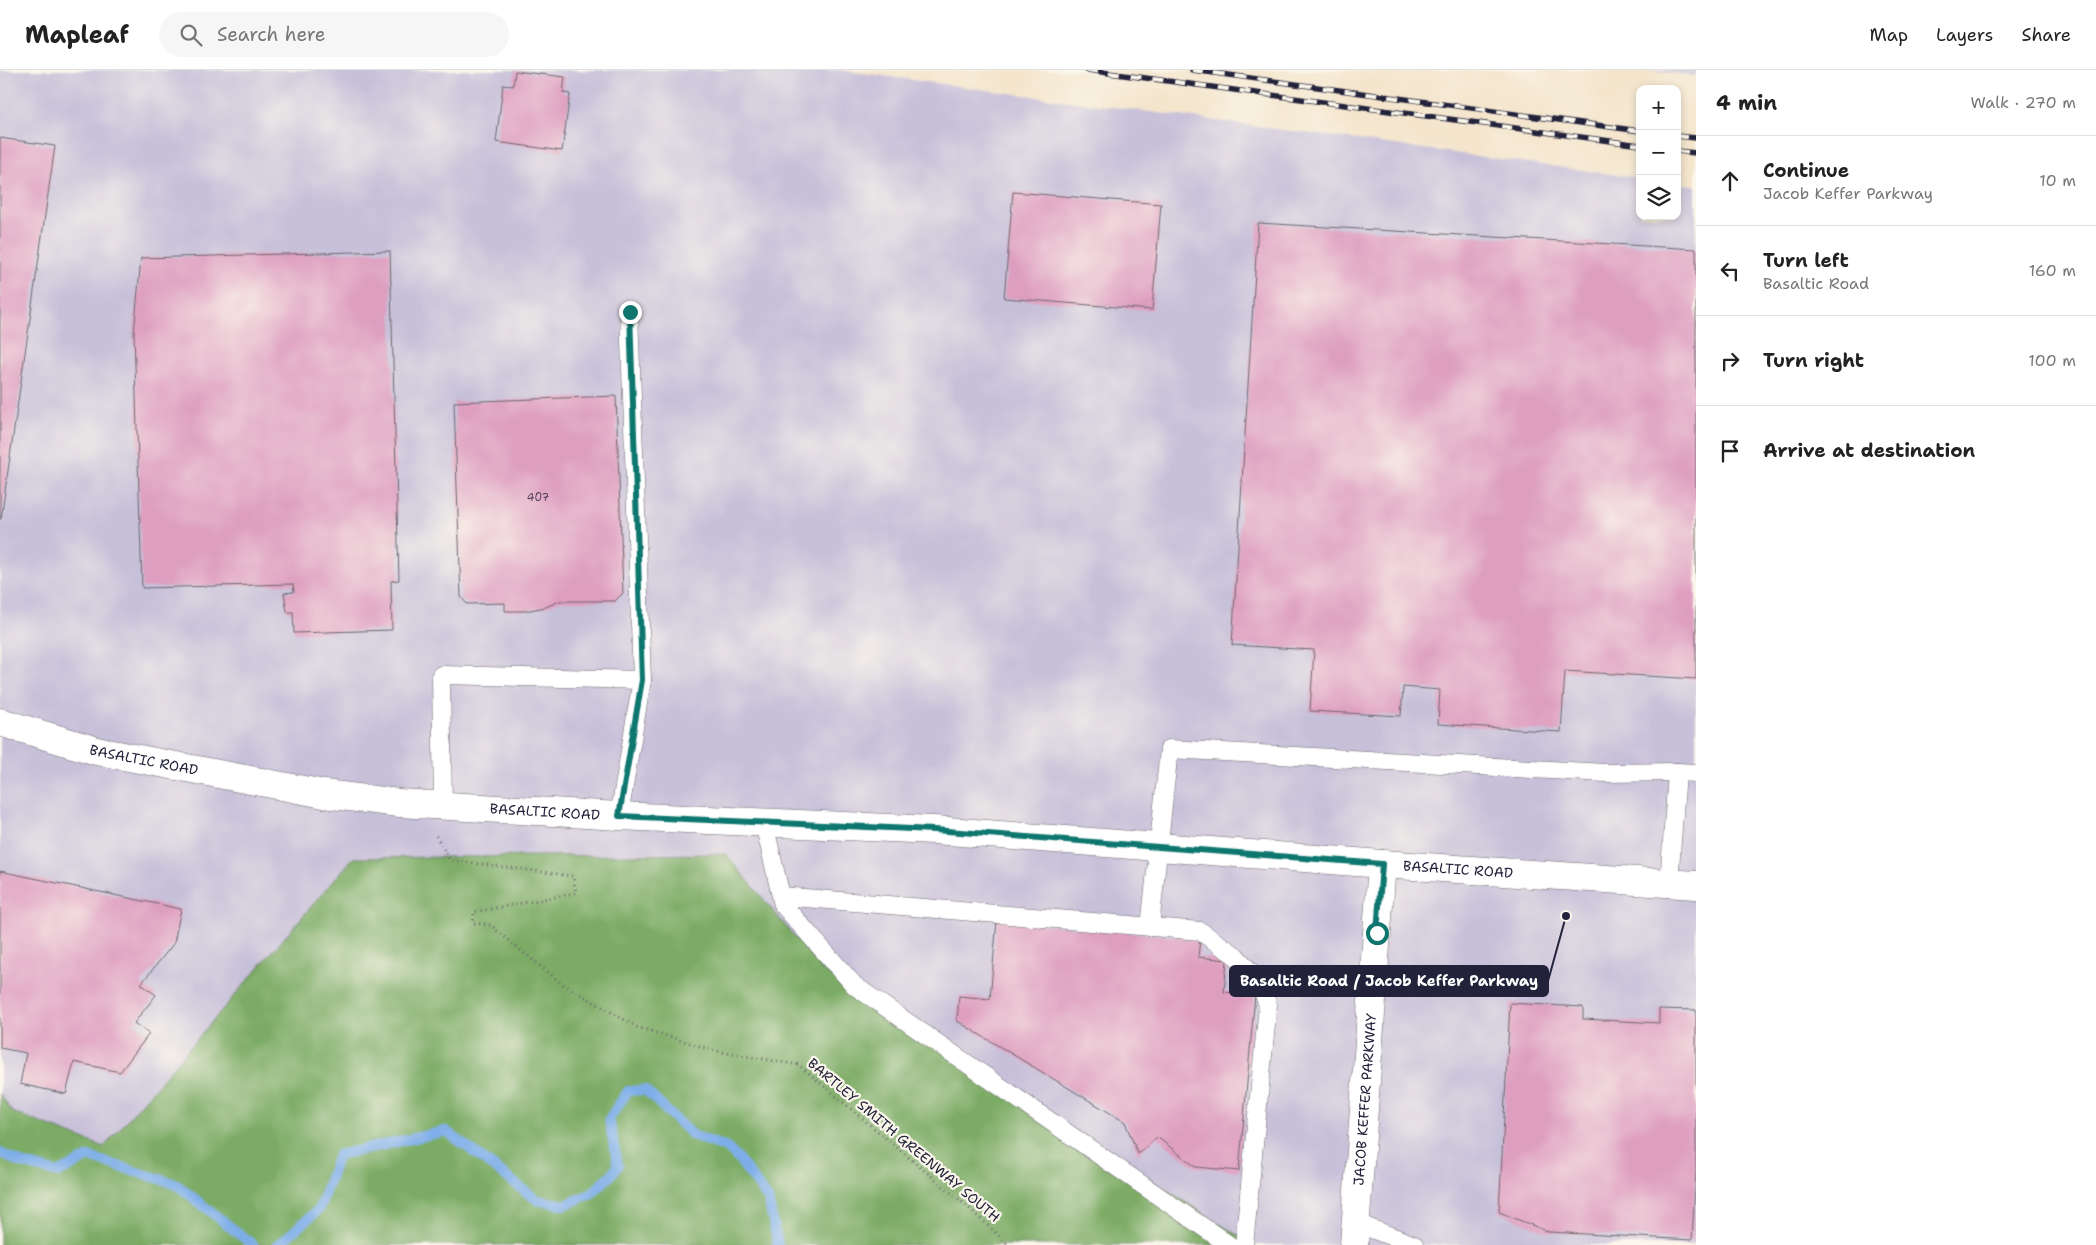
<!DOCTYPE html>
<html lang="en">
<head>
<meta charset="utf-8">
<style>
  body { margin:0; font-family:"Shantell Sans",sans-serif; background:#f6f6f6; color:#222 }
  .controls { position:absolute; right:15px; top:15px; display:grid; overflow:hidden; border-radius:10px; box-shadow:0 2px 8px #0003 }
  .controls button { width:45px; height:45px; display:grid; place-items:center; padding:0; border:0; border-bottom:1px solid #e0e0e0; background:#fff; color:#222; font:25px sans-serif }
  .stop { position:absolute; width:15px; height:15px; margin:-11px; border:4px solid #0f766e; border-radius:50%; background:#fff }
  .stop.end { background:#0f766e; border-color:#fff; box-shadow:0 1px 5px #0008 }
  .list { margin:0; padding:0; list-style:none }
  h2 { display:flex; justify-content:space-between; align-items:center; height:65px; margin:0; padding:0 20px; font-size:21px }
  h2 small { font-size:16px; font-weight:400; color:#767676 }
  .list li { display:grid; grid-template-columns:32px 1fr auto; gap:15px; align-items:center; box-sizing:border-box; height:90px; padding:0 20px; border-top:1px solid #e0e0e0 }
  .list b { display:block; font-size:19px; white-space:nowrap }
  .list p { margin:0; font-size:16px; white-space:nowrap; color:#767676 }
  .list em { font-size:16px; font-style:normal; color:#767676 }
  .icon { flex:none; width:28px; height:28px; fill:none; stroke:currentColor; stroke-width:2; stroke-linecap:round; stroke-linejoin:round }
  .map { position:relative; flex:none; width:1696px; height:1175px; overflow:hidden }
  header { display:flex; align-items:center; gap:30px; box-sizing:border-box; height:70px; padding:0 25px; background:#fff; border-bottom:1px solid #e0e0e0 }
  header strong { font-size:24px }
  nav { display:flex; gap:28px; margin-inline-start:auto; font-size:18px }
  .search { width:350px; height:45px; background:#f6f6f6; display:flex; align-items:center; gap:12px; box-sizing:border-box; padding:0 18px; border-radius:28px; color:#767676; font-size:19px }
  main { display:flex }
  aside { flex:1; background:#fff }
  .map>svg:first-child { display:block }
  .industrial { fill:#c7c0d9 }
  .forest { fill:#7cab65; stroke:#4f6650 }
  .lines { fill:none; stroke-linecap:round; stroke-linejoin:round }
  .stream { stroke:#7eaee9; stroke-width:10 }
  .building { fill:#de9ec0 }
  .lane-casing { stroke:#6c666e; stroke-width:19 }
  .street-casing { stroke:#6c666e; stroke-width:29 }
  .path { stroke:#6c666e; stroke-width:3; stroke-dasharray:1 4; stroke-linecap:butt }
  .lane { stroke:#fff; stroke-width:18 }
  .street { stroke:#fff; stroke-width:28 }
  .rail-casing { stroke:#22223b; stroke-width:5.5 }
  .rail { stroke:#fbf7ec; stroke-width:4; stroke-dasharray:11; stroke-linecap:butt }
  .route { stroke:#0f766e; stroke-width:6 }
  .labels { text-anchor:middle; dominant-baseline:central; stroke-width:4.5; stroke-linejoin:round; paint-order:stroke }
  .number-label { font-size:11px; fill:#51415c }
  .street-label { font-size:14px; fill:#22223b; stroke:#fbf7ec }
  .leader { fill:none; stroke:#22223b; stroke-width:2 }
  .callout-dot { fill:#22223b; stroke:#fbf7ec; stroke-width:2 }
  .callout { fill:#22223b; stroke:#22223b; stroke-width:2 }
  .callout-label { font-size:15px; text-anchor:middle; font-weight:bold; fill:#fff }
</style>
</head>
<body>
<header>
<strong>Mapleaf</strong>
<div class="search"><svg class="icon" aria-label="search" viewBox="0 0 24 24"><circle cx="10" cy="10" r="6"/><path d="M15 15l6 6"/></svg>Search here</div>
<nav><a>Map</a><a>Layers</a><a>Share</a></nav>
</header>
<main>
<div class="map">
<svg width="1696" height="1175" viewBox="0 0 1696 1175">
  <rect width="100%" height="100%" fill="#fbf7ec"/>
  <filter id="ink" filterUnits="userSpaceOnUse"><feTurbulence type="fractalNoise" baseFrequency=".02" numOctaves="2"/><feDisplacementMap in="SourceGraphic" scale="10" xChannelSelector="R" yChannelSelector="G"/><feConvolveMatrix kernelMatrix="1 2 1 2 8 2 1 2 1" color-interpolation-filters="sRGB"/></filter>
  <filter id="wash" filterUnits="userSpaceOnUse"><feTurbulence type="fractalNoise" baseFrequency=".0096" numOctaves="4" result="noise"/><feDisplacementMap in="SourceGraphic" scale="20" xChannelSelector="R" yChannelSelector="G"/><feGaussianBlur stdDeviation="1.12" result="paint"/><feColorMatrix in="noise" values="0 0 0 0 0 0 0 0 0 0 0 0 0 0 0 0 0 1.4 0 .05"/><feComposite in="paint" operator="in"/></filter>
  <g filter="url(#wash)">
    <rect width="100%" height="100%" fill="#f4e5cc"/>
    <g class="industrial">
      <polygon points="0,0 839,0 1640,108 1640,146 1677,146 1677,113 1696,116 1696,1175 1253,1175 823,901 726,784 353,788 104,1077 12,1042 0,1024"/>
      <polygon points="1649,0 1696,0 1696,6"/>
    </g>
    <polygon class="forest" points="726,784 823,901 1253,1175 0,1175 0,1024 12,1042 104,1077 353,788"/>
    <g class="lines">
      <g class="stream">
        <polyline points="0,1083 21,1093 58,1103 89,1087 176,1114 253,1175"/>
        <polyline points="278,1175 319,1139 338,1085 446,1061 537,1130 565,1135 592,1123 611,1105 618,1096 609,1049 628,1021 645,1020 692,1065 727,1078 740,1091 768,1129 778,1175"/>
      </g>
    </g>
    <g id="blocks">
      <g class="building">
        <polygon points="515,1 565,7 563,23 570,24 562,81 496,72 503,15 513,16"/>
        <polygon points="0,68 55,76 1,449 0,449"/>
        <polygon points="1013,122 1161,134 1152,240 1004,228"/>
        <polygon points="1258,153 1696,179 1696,609 1565,601 1561,662 1438,654 1440,620 1403,617 1401,646 1310,641 1314,580 1232,575"/>
        <polygon points="390,181 399,510 391,511 392,560 294,563 293,542 287,542 284,523 294,522 293,514 142,518 134,263 141,188"/>
        <polygon points="616,326 623,523 615,531 559,531 546,537 525,541 505,541 505,533 467,534 461,527 454,332"/>
        <polygon points="0,801 181,839 174,873 141,914 156,925 134,953 149,964 120,1002 74,992 66,1024 20,1014 26,983 0,978"/>
        <polygon points="997,850 1200,869 1198,887 1227,890 1224,922 1255,925 1239,1101 1196,1097 1157,1067 1138,1084 1125,1052 957,951 959,926 990,929"/>
        <polygon points="1510,933 1583,937 1583,949 1659,953 1659,939 1696,940 1696,1100 1692,1170 1549,1162 1499,1142"/>
      </g>
    </g>
  </g>
  <g filter="url(#ink)">
    <use href="#blocks" fill-opacity="0" stroke="#6c666e" stroke-width="1"/>
    <g class="lines">
      <g class="lane-casing">
        <g id="lane">
          <polyline points="443,737 441,605 642,610"/>
          <polyline points="619,746 642,610 629,242"/>
          <polyline points="764,753 783,835 855,916 1229,1175"/>
          <polyline points="1669,813 1677,702 1696,703"/>
          <polyline points="781,826 1200,861 1236,886 1259,911 1268,935 1244,1175"/>
          <polyline points="1150,857 1169,679 1606,703 1677,702"/>
          <polyline points="1356,1153 1414,1175"/>
        </g>
      </g>
      <g class="street-casing">
        <g id="street">
          <path id="s1" d="M0,652L97,681L324,724L399,733L619,746L934,760L1382,794L1696,815"/>
          <path id="s2" d="M1354,1175L1382,794"/>
        </g>
      </g>
      <polyline class="path" points="436,766 450,790 573,806 576,823 474,842 473,853 490,855 561,913 637,957 716,981 799,995 969,1138 1009,1175"/>
      <use href="#lane" class="lane"/>
      <use href="#street" class="street"/>
      <g class="rail-casing">
        <g id="rail">
          <polyline points="1087,0 1640,75"/>
          <polyline points="1192,0 1640,61"/>
          <polyline points="1677,66 1696,68"/>
          <polyline points="1677,81 1696,83"/>
        </g>
      </g>
      <use href="#rail" class="rail"/>
    </g>
  </g>
  <g class="lines" filter="url(#ink)">
    <polyline class="route" points="630,242 642,610 619,746 934,760 1382,794 1377,863"/>
  </g>
  <g class="labels">
    <g class="number-label">
      <text x="538" y="427">407</text>
    </g>
    <g class="street-label">
      <text stroke="none"><textPath href="#s1" startOffset="149">BASALTIC ROAD</textPath></text>
      <text stroke="none"><textPath href="#s1" startOffset="554">BASALTIC ROAD</textPath></text>
      <text stroke="none"><textPath href="#s1" startOffset="1469">BASALTIC ROAD</textPath></text>
      <text stroke="none"><textPath href="#s2" startOffset="146">JACOB KEFFER PARKWAY</textPath></text>
      <text transform="translate(904 1070) rotate(40)">BARTLEY SMITH GREENWAY SOUTH</text>
    </g>
  </g>
  <path class="leader" d="M1566 846L1548 911"/>
  <circle class="callout-dot" cx="1566" cy="846" r="5"/>
  <rect class="callout" x="1230" y="896" width="318" height="30" rx="5"/>
  <g class="callout-label">
    <text x="1389" y="916">Basaltic Road / Jacob Keffer Parkway</text>
  </g>
</svg>
<div class="controls">
<button>+</button>
<button>−</button>
<button><svg class="icon" aria-label="layers" viewBox="0 0 24 24"><path d="M12 4l9 5-9 5-9-5zM3 14l9 5 9-5"/></svg></button>
</div>
<div class="stop" style="left:1377px;top:863px"></div>
<div class="stop end" style="left:630px;top:242px"></div>
</div>
<aside>
<h2>4 min<small>Walk · 270 m</small></h2>
<ul class="list">
<li><svg class="icon" aria-label="ahead" viewBox="0 0 24 24"><path d="M12 20V5M6 11l6-6 6 6"/></svg><div><b>Continue</b><p>Jacob Keffer Parkway</p></div><em>10 m</em></li>
<li><svg class="icon" aria-label="left" viewBox="0 0 24 24"><path d="M17 20v-9H6M10 6l-5 5 5 5"/></svg><div><b>Turn left</b><p>Basaltic Road</p></div><em>160 m</em></li>
<li><svg class="icon" aria-label="right" viewBox="0 0 24 24"><path d="M7 20v-9h11M14 6l5 5-5 5"/></svg><div><b>Turn right</b></div><em>100 m</em></li>
<li><svg class="icon" aria-label="arrive" viewBox="0 0 24 24"><path d="M6 21V4h12l-3 4 3 4H6"/></svg><div><b>Arrive at destination</b></div></li>
</ul>
</aside>
</main>
</body>
</html>
